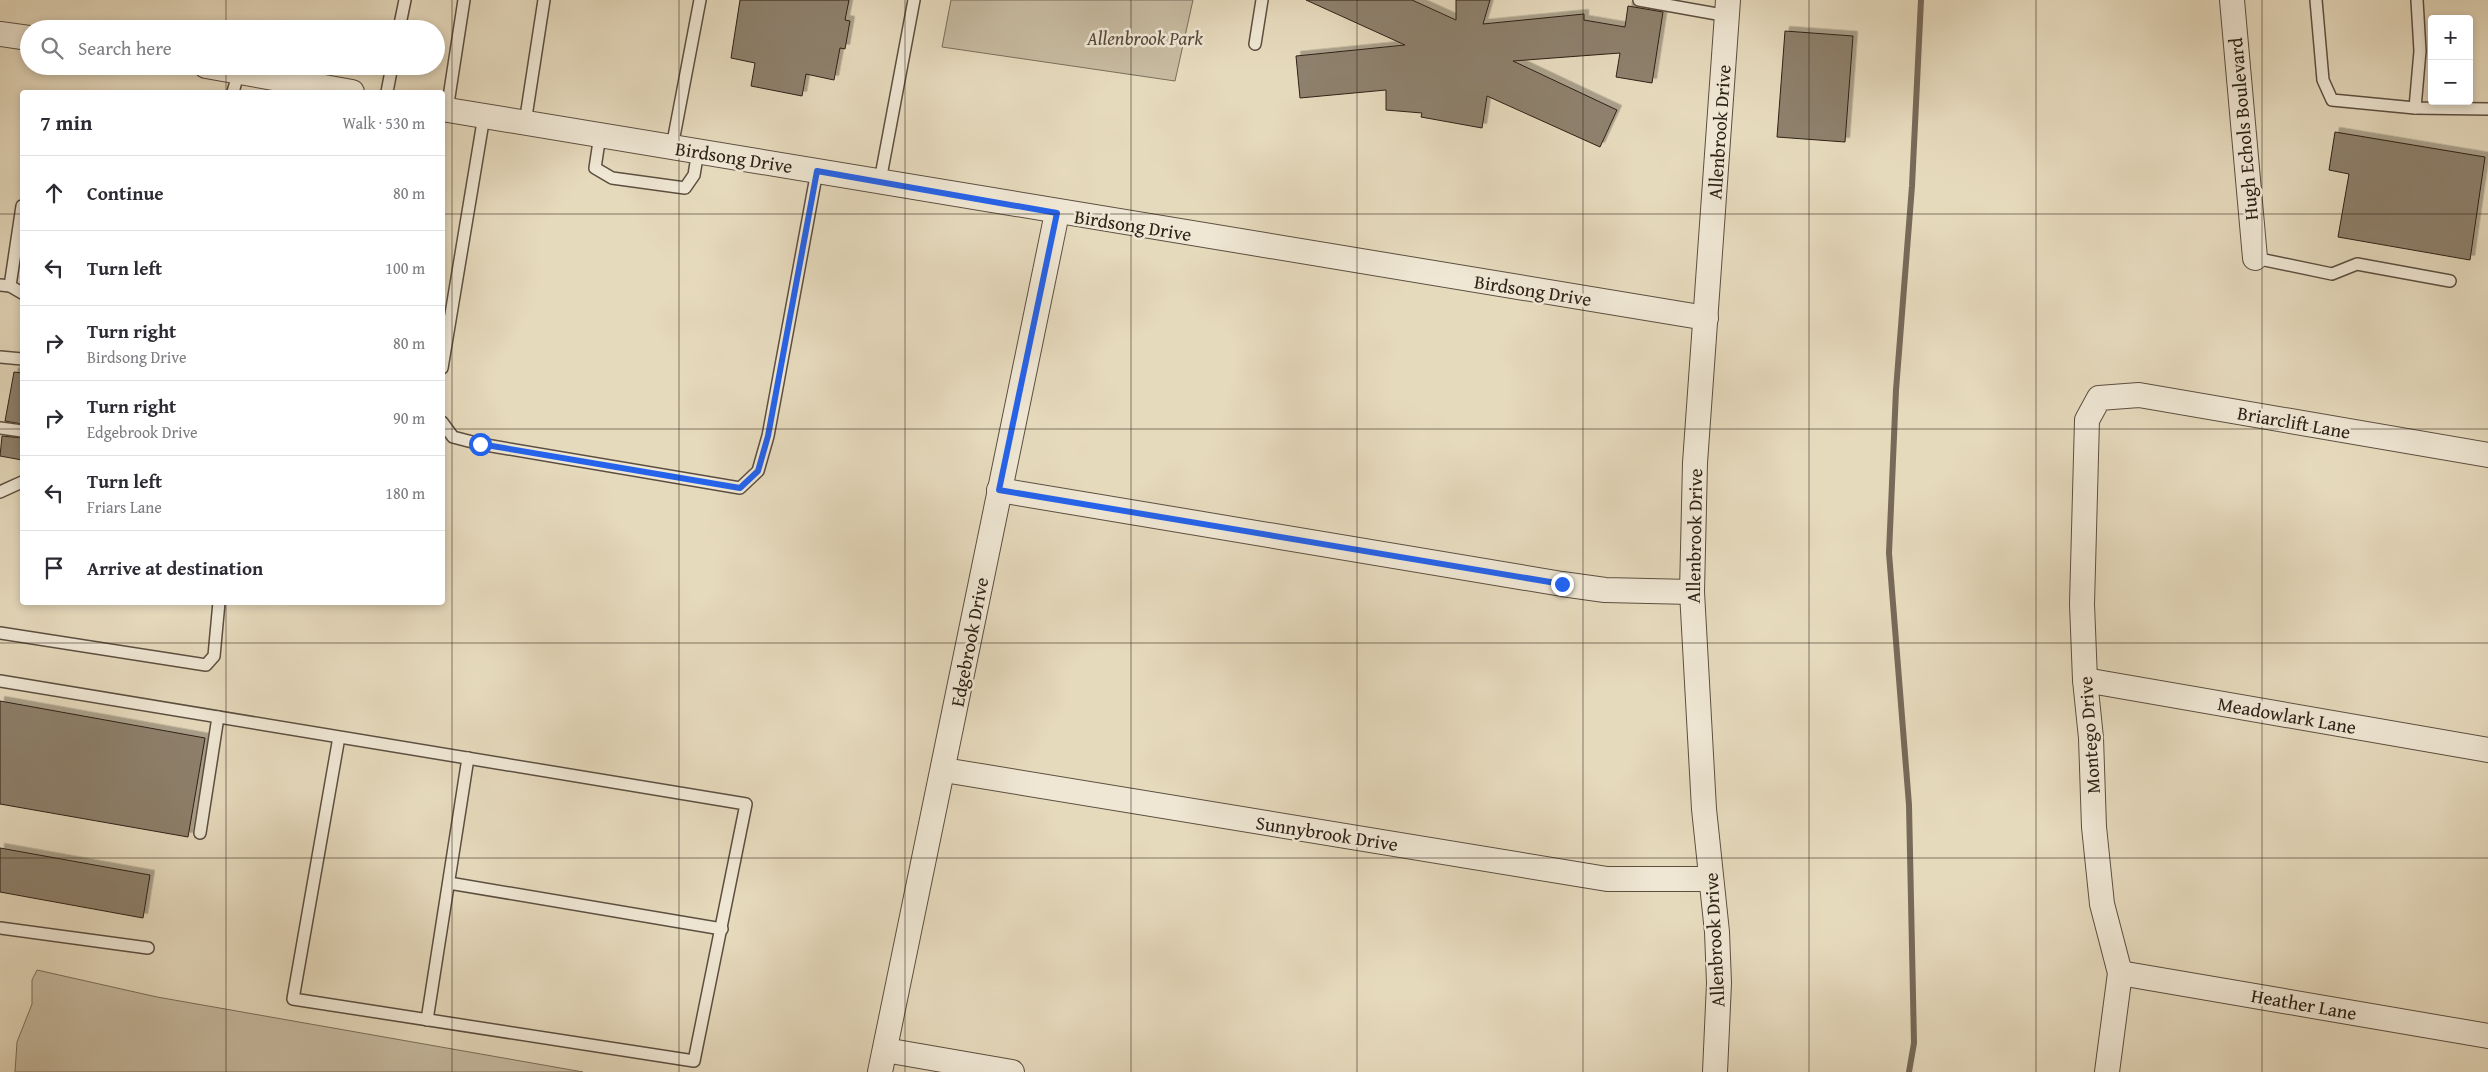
<!DOCTYPE html>
<html lang="en">
<head>
<meta charset="utf-8">
<style>
  body { margin:0; font-family:"Gentium Book Plus",serif; background:#f7f7f7; color:#2b2b33 }
  .controls { position:absolute; right:15px; top:15px; display:grid; overflow:hidden; border-radius:5px; box-shadow:0 2px 8px #0003 }
  .controls button { width:45px; height:45px; display:grid; place-items:center; padding:0; border:0; border-bottom:1px solid #e1e1e2; background:#fff; color:#2b2b33; font:25px sans-serif }
  .stop { position:absolute; width:15px; height:15px; margin:-11px; border:4px solid #2563eb; border-radius:50%; background:#fff }
  .stop.end { background:#2563eb; border-color:#fff; box-shadow:0 1px 5px #0008 }
  .list { margin:0; padding:0; list-style:none }
  h2 { display:flex; justify-content:space-between; align-items:center; height:65px; margin:0; padding:0 20px; font-size:21px }
  h2 small { font-size:16px; font-weight:400; color:#7c7c81 }
  .list li { display:grid; grid-template-columns:32px 1fr auto; gap:15px; align-items:center; box-sizing:border-box; height:75px; padding:0 20px; border-top:1px solid #e1e1e2 }
  .list b { display:block; font-size:19px; white-space:nowrap }
  .list p { margin:0; font-size:16px; white-space:nowrap; color:#7c7c81 }
  .list em { font-size:16px; font-style:normal; color:#7c7c81 }
  .icon { flex:none; width:28px; height:28px; fill:none; stroke:currentColor; stroke-width:2; stroke-linecap:round; stroke-linejoin:round }
  .map { position:relative; flex:none; width:2488px; height:1072px; overflow:hidden }
  .search { position:absolute; background:#fff; box-shadow:0 2px 8px #0003; left:20px; top:20px; width:425px; height:55px; display:flex; align-items:center; gap:12px; box-sizing:border-box; padding:0 18px; border-radius:28px; color:#7c7c81; font-size:19px }
  .panel { position:absolute; background:#fff; box-shadow:0 2px 8px #0003; left:20px; top:90px; width:425px; height:515px; border-radius:5px }
  .map>svg:first-child { display:block }
  .green { fill:#c7bba1; stroke:#7a6e5c }
  .lines { fill:none; stroke-linecap:round; stroke-linejoin:round }
  .stream { stroke:#776a59; stroke-width:6 }
  .building { fill:#8e816d; stroke:#2e2117; filter:url(#shadow) }
  .service-casing { stroke:#5c4f40; stroke-width:14 }
  .minor-casing { stroke:#5c4f40; stroke-width:26 }
  .service { stroke:#efe7d4; stroke-width:11 }
  .minor { stroke:#efe7d4; stroke-width:24 }
  .route { stroke:#2563eb; stroke-width:6 }
  .grid { fill:none; stroke:#2e2117; stroke-width:1; stroke-opacity:0.55 }
  .labels { text-anchor:middle; dominant-baseline:central; stroke-width:5; stroke-linejoin:round; paint-order:stroke }
  .park-label { font-size:19px; font-style:italic; fill:#54483a; stroke:#efe7d4 }
  .street-label { font-size:19px; fill:#2e2117; stroke:#efe7d4 }
</style>
</head>
<body>
<div class="map">
<svg width="2488" height="1072" viewBox="0 0 2488 1072">
  <defs>
    <filter id="shadow"><feDropShadow dx="4.5" dy="-4.5" stdDeviation="0" flood-color="#0004"/></filter>
  </defs>
  <rect width="100%" height="100%" fill="#e6dabd"/>
  <filter id="stains"><feTurbulence type="fractalNoise" baseFrequency=".004" numOctaves="4"/><feColorMatrix values="0 0 0 0 .2 0 0 0 0 .09 0 0 0 0 .02 0 0 0 .5 -.17"/></filter>
  <radialGradient id="worn" r=".72"><stop offset=".6" stop-color="#630" stop-opacity="0"/><stop offset="1" stop-color="#630" stop-opacity=".3"/></radialGradient>
  <g class="green">
    <polygon points="951,0 1193,0 1175,81 942,47"/>
    <polygon points="37,970 157,997 583,1072 15,1072 17,1042 32,1004 32,980"/>
  </g>
  <g class="lines">
    <polyline class="stream" points="1909,1072 1914,1043 1909,805 1889,553 1896,390 1912,186 1921,0"/>
  </g>
  <g class="building">
    <polygon points="740,0 849,0 845,20 850,21 845,49 840,48 834,80 806,74 802,96 751,86 755,63 731,58"/>
    <polygon points="1306,0 1412,0 1456,20 1456,0 1490,0 1483,24 1584,14 1584,20 1625,27 1628,6 1663,12 1652,83 1616,77 1620,53 1513,61 1617,110 1600,147 1487,96 1482,128 1421,117 1422,113 1386,110 1386,90 1300,98 1296,56 1405,45"/>
    <polygon points="1785,31 1853,36 1845,142 1777,137"/>
    <polygon points="2335,132 2485,157 2470,260 2338,237 2349,174 2329,170"/>
    <polygon points="14,372 22,373 22,424 5,421"/>
    <polygon points="2,436 22,438 22,460 0,456"/>
    <polygon points="0,701 205,738 188,837 0,804"/>
    <polygon points="0,848 150,875 143,918 0,892"/>
  </g>
  <g class="lines">
    <g class="service-casing">
      <g id="service">
        <polyline points="1639,0 1728,16"/>
        <polyline points="2316,0 2323,80 2332,100 2415,108 2488,109"/>
        <polyline points="399,29 405,0"/>
        <polyline points="1255,44 1262,0"/>
        <polyline points="233,92 239,71"/>
        <polyline points="387,92 392,66"/>
        <polyline points="2415,108 2420,51 2417,0"/>
        <polyline points="447,110 464,0"/>
        <polyline points="525,123 544,0"/>
        <polyline points="600,135 595,168 612,178 685,188 694,175 698,151"/>
        <polyline points="672,147 700,0"/>
        <polyline points="880,181 914,0"/>
        <polyline points="2255,258 2332,274 2357,264 2450,281"/>
        <polyline points="0,285 10,286 22,293"/>
        <polyline points="10,286 22,206"/>
        <polyline points="0,357 22,359"/>
        <polyline points="442,368 484,116"/>
        <polyline points="442,422 453,437 480,444 740,488 758,471 768,436 817,171"/>
        <polyline points="0,428 22,431"/>
        <polyline points="0,492 22,482"/>
        <polyline points="0,633 206,665 214,656 219,602"/>
        <polyline points="0,681 746,804 694,1061 293,999 339,737"/>
        <polyline points="200,833 218,717"/>
        <polyline points="449,883 722,929"/>
        <polyline points="0,928 148,948"/>
        <polyline points="427,1020 468,758"/>
      </g>
    </g>
    <g class="minor-casing">
      <g id="minor">
        <polyline points="2232,0 2255,258"/>
        <polyline points="0,34 29,38"/>
        <polyline points="206,66 352,92"/>
        <polyline points="442,109 1706,318"/>
        <polyline points="999,490 1562,584 1605,590 1692,592"/>
        <polyline points="2085,680 2488,750"/>
        <polyline points="944,770 1607,879 1711,879"/>
        <polyline points="2120,973 2488,1036"/>
        <polyline points="885,1050 1012,1072"/>
        <polyline points="880,1072 1057,213"/>
        <polyline points="1715,1072 1719,983 1717,932 1704,809 1692,592 1695,463 1728,0"/>
        <polyline points="2107,1072 2120,973 2102,904 2094,827 2091,738 2085,680 2082,604 2087,420 2099,398 2139,395 2488,455"/>
      </g>
    </g>
    <use href="#service" class="service"/>
    <use href="#minor" class="minor"/>
  </g>
  <g class="lines">
    <polyline class="route" points="480,444 740,488 758,471 768,436 817,171 1057,213 999,490 1562,584"/>
  </g>
  <path class="grid" d="M226,0V29M452,0V1072M679,0V1072M905,0V1072M1131,0V1072M1357,0V1072M1583,0V1072M1809,0V1072M2036,0V1072M2262,0V1072M226,66V92M0,214H22M442,214H2488M0,429H22M442,429H2488M226,602V1072M0,643H2488M0,858H2488"/>
  <g class="labels">
    <g class="park-label">
      <text x="1145" y="38">Allenbrook Park</text>
    </g>
    <g class="street-label">
      <text transform="translate(2243 129) rotate(-95)">Hugh Echols Boulevard</text>
      <text transform="translate(1719 132) rotate(-86)">Allenbrook Drive</text>
      <text transform="translate(734 157) rotate(9)">Birdsong Drive</text>
      <text transform="translate(1133 225) rotate(9)">Birdsong Drive</text>
      <text transform="translate(1533 290) rotate(9)">Birdsong Drive</text>
      <text transform="translate(2294 422) rotate(10)">Briarclift Lane</text>
      <text transform="translate(1694 536) rotate(-89)">Allenbrook Drive</text>
      <text transform="translate(969 642) rotate(-79)">Edgebrook Drive</text>
      <text transform="translate(2287 715) rotate(10)">Meadowlark Lane</text>
      <text transform="translate(2089 735) rotate(-94)">Montego Drive</text>
      <text transform="translate(1327 833) rotate(9)">Sunnybrook Drive</text>
      <text transform="translate(1714 940) rotate(-93)">Allenbrook Drive</text>
      <text transform="translate(2304 1004) rotate(10)">Heather Lane</text>
    </g>
  </g>
  <rect width="100%" height="100%" filter="url(#stains)"/>
  <rect width="100%" height="100%" fill="url(#worn)"/>
</svg>
<div class="controls">
<button>+</button>
<button>−</button>
</div>
<div class="stop" style="left:480px;top:444px"></div>
<div class="stop end" style="left:1562px;top:584px"></div>
<div class="search"><svg class="icon" aria-label="search" viewBox="0 0 24 24"><circle cx="10" cy="10" r="6"/><path d="M15 15l6 6"/></svg>Search here</div>
<section class="panel">
<h2>7 min<small>Walk · 530 m</small></h2>
<ul class="list">
<li><svg class="icon" aria-label="ahead" viewBox="0 0 24 24"><path d="M12 20V5M6 11l6-6 6 6"/></svg><div><b>Continue</b></div><em>80 m</em></li>
<li><svg class="icon" aria-label="left" viewBox="0 0 24 24"><path d="M17 20v-9H6M10 6l-5 5 5 5"/></svg><div><b>Turn left</b></div><em>100 m</em></li>
<li><svg class="icon" aria-label="right" viewBox="0 0 24 24"><path d="M7 20v-9h11M14 6l5 5-5 5"/></svg><div><b>Turn right</b><p>Birdsong Drive</p></div><em>80 m</em></li>
<li><svg class="icon" aria-label="right" viewBox="0 0 24 24"><path d="M7 20v-9h11M14 6l5 5-5 5"/></svg><div><b>Turn right</b><p>Edgebrook Drive</p></div><em>90 m</em></li>
<li><svg class="icon" aria-label="left" viewBox="0 0 24 24"><path d="M17 20v-9H6M10 6l-5 5 5 5"/></svg><div><b>Turn left</b><p>Friars Lane</p></div><em>180 m</em></li>
<li><svg class="icon" aria-label="arrive" viewBox="0 0 24 24"><path d="M6 21V4h12l-3 4 3 4H6"/></svg><div><b>Arrive at destination</b></div></li>
</ul>
</section>
</div>
</body>
</html>
